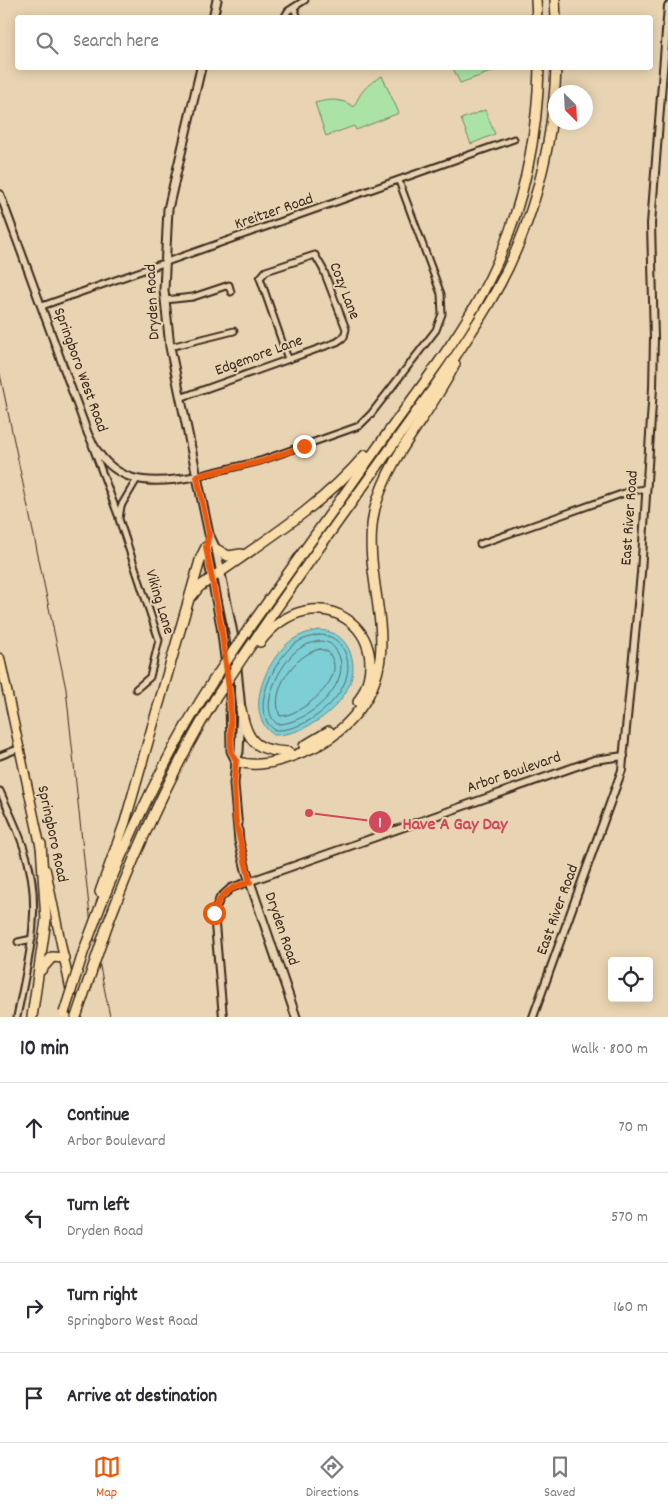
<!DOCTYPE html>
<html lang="en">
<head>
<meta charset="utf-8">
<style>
  body { margin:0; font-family:Dekko,sans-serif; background:#f7f7f7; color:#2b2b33 }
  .controls { position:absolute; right:15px; bottom:15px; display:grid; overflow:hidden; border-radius:5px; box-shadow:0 2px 12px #0003 }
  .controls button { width:45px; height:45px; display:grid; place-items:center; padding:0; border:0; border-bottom:1px solid #e1e1e2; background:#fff; color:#2b2b33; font:25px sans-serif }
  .compass { position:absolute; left:548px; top:85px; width:45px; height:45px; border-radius:50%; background:#fff; box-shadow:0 2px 12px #0003; rotate:156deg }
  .stop { position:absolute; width:15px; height:15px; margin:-11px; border:4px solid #ea580c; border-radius:50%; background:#fff }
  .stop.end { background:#ea580c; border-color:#fff; box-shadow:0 1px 5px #0008 }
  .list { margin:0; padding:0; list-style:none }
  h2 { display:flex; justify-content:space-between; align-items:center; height:65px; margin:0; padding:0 20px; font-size:21px }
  h2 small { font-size:16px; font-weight:400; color:#7c7c81 }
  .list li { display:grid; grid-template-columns:32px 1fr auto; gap:15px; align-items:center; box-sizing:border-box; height:90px; padding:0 20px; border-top:1px solid #e1e1e2 }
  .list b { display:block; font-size:19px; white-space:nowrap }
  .list p { margin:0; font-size:16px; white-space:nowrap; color:#7c7c81 }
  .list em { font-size:16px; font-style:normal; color:#7c7c81 }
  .icon { flex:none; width:28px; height:28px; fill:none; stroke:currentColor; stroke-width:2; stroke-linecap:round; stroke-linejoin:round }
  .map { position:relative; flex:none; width:668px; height:1017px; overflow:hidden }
  .search { position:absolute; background:#fff; box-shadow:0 2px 12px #0003; left:15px; right:15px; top:15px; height:55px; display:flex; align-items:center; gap:12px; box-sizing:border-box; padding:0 18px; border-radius:5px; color:#7c7c81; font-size:19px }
  .sheet { height:425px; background:#fff }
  nav { display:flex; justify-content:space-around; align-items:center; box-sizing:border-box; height:70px; border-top:1px solid #e1e1e2; background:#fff; font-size:14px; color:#7c7c81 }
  nav a { display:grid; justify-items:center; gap:2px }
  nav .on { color:#ea580c }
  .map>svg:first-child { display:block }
  .green { fill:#abe2a5; stroke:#738662 }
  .water { fill:#7dced5; stroke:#638c8c }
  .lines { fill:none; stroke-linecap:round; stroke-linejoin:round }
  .shore { stroke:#556c67; stroke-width:1 }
  .minor-casing { stroke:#3b2a1e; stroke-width:9 }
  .tertiary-casing { stroke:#3b2a1e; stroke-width:10 }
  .secondary-casing { stroke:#3b2a1e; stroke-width:11 }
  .primary-casing { stroke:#3b2a1e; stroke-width:11 }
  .motorway-casing { stroke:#3b2a1e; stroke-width:12 }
  .minor { stroke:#e8d4b2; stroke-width:5 }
  .tertiary { stroke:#e8d4b2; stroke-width:6 }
  .secondary { stroke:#e8d4b2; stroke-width:7 }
  .primary { stroke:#f9deab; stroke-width:8 }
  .motorway { stroke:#f9deab; stroke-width:9 }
  .rail { stroke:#3b2a1e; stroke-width:1 }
  .motorway-bridge-casing { stroke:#3b2a1e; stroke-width:12; stroke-linecap:butt }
  .motorway-bridge { stroke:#f9deab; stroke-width:9 }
  .route { stroke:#ea580c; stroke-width:6 }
  .labels { text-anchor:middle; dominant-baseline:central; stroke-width:4; stroke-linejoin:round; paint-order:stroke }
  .street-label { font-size:16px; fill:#3b2a1e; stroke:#e8d4b2 }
  .leader { fill:none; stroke:#d1495b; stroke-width:2 }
  .callout-dot { fill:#d1495b; stroke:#e8d4b2; stroke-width:2 }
  .mark-label { font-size:15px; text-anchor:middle; font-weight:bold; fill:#fff }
  .callout-label { font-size:18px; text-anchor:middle; font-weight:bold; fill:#d1495b; stroke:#e8d4b2; stroke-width:4; stroke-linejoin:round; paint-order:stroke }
</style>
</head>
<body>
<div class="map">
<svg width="668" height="1017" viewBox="0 0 668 1017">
  <rect width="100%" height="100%" fill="#e8d4b2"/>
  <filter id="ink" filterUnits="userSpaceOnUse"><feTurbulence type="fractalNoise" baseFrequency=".02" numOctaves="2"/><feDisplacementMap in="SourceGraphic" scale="10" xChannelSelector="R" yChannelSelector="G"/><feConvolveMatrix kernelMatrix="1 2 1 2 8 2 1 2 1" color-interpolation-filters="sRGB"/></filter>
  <g filter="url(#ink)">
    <g class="green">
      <polygon points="453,68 502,68 460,83"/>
      <path d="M382,76L399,113L356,130L354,126L326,136L315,103C330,99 341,98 354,107C360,92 367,84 382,76Z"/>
      <polygon points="485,110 495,134 471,144 461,119"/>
    </g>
    <path class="water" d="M319,630C332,631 340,635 347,646C372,688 313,736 274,735C243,714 265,664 287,644C296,636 307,632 319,630Z"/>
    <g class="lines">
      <g class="shore">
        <path d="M319,635C329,635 336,638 342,647C366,684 311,732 275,730C248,712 273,664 291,647C298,640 309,637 319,635Z"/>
        <path d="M319,641C327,641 331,643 336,650C357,681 307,725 277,724C257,708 280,666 294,653C301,646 310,643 319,641Z"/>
        <path d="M320,649L328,652C331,656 334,661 334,666C336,686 299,716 280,716C269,690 295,654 320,649Z"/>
      </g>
      <g class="minor-casing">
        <g id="minor">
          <polyline points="294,8 298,18"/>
          <polyline points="284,18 288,11 305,0"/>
          <polyline points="165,300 193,297 229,285 231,292"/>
          <polyline points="42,306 514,139"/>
          <polyline points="170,347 234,331"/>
          <polyline points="180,398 337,342 344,337 346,329 323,269 315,255 266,271 260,278 288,359"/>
          <polyline points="92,445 118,515"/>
          <polyline points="197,476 260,461 359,426 371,414 436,330 442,314 441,294 399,181"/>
          <polyline points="480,544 630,491 646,489"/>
          <polyline points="136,689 150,677 159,640 119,519 121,506 137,479"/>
          <polyline points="0,756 20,748"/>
          <path d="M0,791C10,814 22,837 28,862C42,913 27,966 17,1017"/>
          <polyline points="18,942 32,939"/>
        </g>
      </g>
      <g class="tertiary-casing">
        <g id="tertiary">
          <path d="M0,194L88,434C111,485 148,486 197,476"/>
          <polyline points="223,1017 214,913 220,898 231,888 594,760 624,756"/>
          <polyline points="533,1017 622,770 641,573 653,388 654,338 651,224 668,6"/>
        </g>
      </g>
      <g class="secondary-casing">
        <g id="secondary">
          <polyline points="213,18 217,0"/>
          <polyline points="201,68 168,209 164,290 170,347 209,534 216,549 234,638 238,679 241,709 239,752 236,761 234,784 239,841 246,870 296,1017"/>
          <polyline points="206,547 221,626 230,697 231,751 236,761"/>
        </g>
      </g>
      <g class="primary-casing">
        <g id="primary">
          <polyline points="0,658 41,849"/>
          <polyline points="46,870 76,1017"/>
        </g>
      </g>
      <g class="motorway-casing">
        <g id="motorway">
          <polyline points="536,0 537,18"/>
          <polyline points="555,0 556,18"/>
          <polyline points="216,549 228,556 241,554"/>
          <path d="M192,596L199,587C256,546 319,509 365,455"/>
          <path d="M249,628C295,563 341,499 387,434C417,392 449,351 475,306C517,233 537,151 539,68"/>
          <path d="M260,642C315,570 402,632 358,702"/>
          <path d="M237,666C287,591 340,519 392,446C425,400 459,354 488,305C531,234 553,150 556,68"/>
          <path d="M241,709C247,741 255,751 289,752"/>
          <polyline points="304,746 329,731"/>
          <path d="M236,761C257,769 285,760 305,751C324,744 341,731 354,716C411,651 357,581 375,508C390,453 431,414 455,364"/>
          <polyline points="100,892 125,822 201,557 206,547"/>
          <path d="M102,902C133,825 168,751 213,681"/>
          <path d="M107,926C137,847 171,771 215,699"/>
          <polyline points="41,970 52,957 64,958"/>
          <polyline points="32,1017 46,920 41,844"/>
        </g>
      </g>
      <use href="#minor" class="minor"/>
      <use href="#tertiary" class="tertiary"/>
      <use href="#secondary" class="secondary"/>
      <use href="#primary" class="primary"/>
      <use href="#motorway" class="motorway"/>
      <polyline class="rail" points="0,374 66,689 90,916 110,1017"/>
      <g class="motorway-bridge-casing">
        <g id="motorway-bridge">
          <polyline points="213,681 249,628"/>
          <polyline points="215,699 237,666"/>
          <polyline points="64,1013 84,950 102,902"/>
          <polyline points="76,1017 107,926"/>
        </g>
      </g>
      <use href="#motorway-bridge" class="motorway-bridge"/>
    </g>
  </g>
  <g class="lines" filter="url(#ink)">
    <path class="route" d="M214,913C219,893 231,887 250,882L236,823L234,784L236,760L231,751L230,697L221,626L206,547L209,534L197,476L260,462L304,446"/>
  </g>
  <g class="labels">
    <g class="street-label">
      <text transform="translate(274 212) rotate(-19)">Kreitzer Road</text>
      <text transform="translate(344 291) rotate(69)">Cozy Lane</text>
      <text transform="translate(153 302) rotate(-93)">Dryden Road</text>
      <text transform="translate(259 356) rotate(-20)">Edgemore Lane</text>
      <text transform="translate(80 370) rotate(70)">Springboro West Road</text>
      <text transform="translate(630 518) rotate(-86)">East River Road</text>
      <text transform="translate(159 602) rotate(73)">Viking Lane</text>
      <text transform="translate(514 773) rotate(-19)">Arbor Boulevard</text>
      <text transform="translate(52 834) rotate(78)">Springboro Road</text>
      <text transform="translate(558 910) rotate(-70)">East River Road</text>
      <text transform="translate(281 929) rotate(71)">Dryden Road</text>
    </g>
  </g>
  <path class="leader" d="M309 813L380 822"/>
  <g class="callout-dot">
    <circle cx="309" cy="813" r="5"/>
    <circle cx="380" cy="822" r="12"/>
  </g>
  <g class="mark-label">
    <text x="380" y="827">1</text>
  </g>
  <g class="callout-label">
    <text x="455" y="829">Have A Gay Day</text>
  </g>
</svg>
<div class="controls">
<button><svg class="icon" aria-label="locate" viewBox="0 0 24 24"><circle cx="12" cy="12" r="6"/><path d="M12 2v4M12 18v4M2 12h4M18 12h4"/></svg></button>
</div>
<svg class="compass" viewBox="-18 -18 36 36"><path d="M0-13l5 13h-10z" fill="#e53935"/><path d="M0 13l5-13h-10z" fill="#7c7c81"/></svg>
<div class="stop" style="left:214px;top:913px"></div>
<div class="stop end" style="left:304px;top:446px"></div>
<div class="search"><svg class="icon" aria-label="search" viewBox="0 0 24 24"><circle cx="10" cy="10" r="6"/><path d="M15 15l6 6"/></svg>Search here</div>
</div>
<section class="sheet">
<h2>10 min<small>Walk · 800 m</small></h2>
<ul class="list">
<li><svg class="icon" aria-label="ahead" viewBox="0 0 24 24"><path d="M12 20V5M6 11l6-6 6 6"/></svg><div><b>Continue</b><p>Arbor Boulevard</p></div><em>70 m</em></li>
<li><svg class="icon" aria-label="left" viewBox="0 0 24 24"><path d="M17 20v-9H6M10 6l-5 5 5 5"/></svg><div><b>Turn left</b><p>Dryden Road</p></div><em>570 m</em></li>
<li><svg class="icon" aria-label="right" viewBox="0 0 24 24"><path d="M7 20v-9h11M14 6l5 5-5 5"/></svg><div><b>Turn right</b><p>Springboro West Road</p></div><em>160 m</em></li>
<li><svg class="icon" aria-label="arrive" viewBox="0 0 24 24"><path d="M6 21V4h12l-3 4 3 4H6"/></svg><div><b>Arrive at destination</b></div></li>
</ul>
</section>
<nav>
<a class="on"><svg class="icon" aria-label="map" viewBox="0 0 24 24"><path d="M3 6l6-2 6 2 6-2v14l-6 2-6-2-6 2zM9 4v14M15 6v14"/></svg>Map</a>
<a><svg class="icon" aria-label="directions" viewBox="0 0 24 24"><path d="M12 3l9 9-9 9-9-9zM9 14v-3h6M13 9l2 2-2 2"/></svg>Directions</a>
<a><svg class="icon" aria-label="saved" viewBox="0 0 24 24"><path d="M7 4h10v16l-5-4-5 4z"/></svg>Saved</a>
</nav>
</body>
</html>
